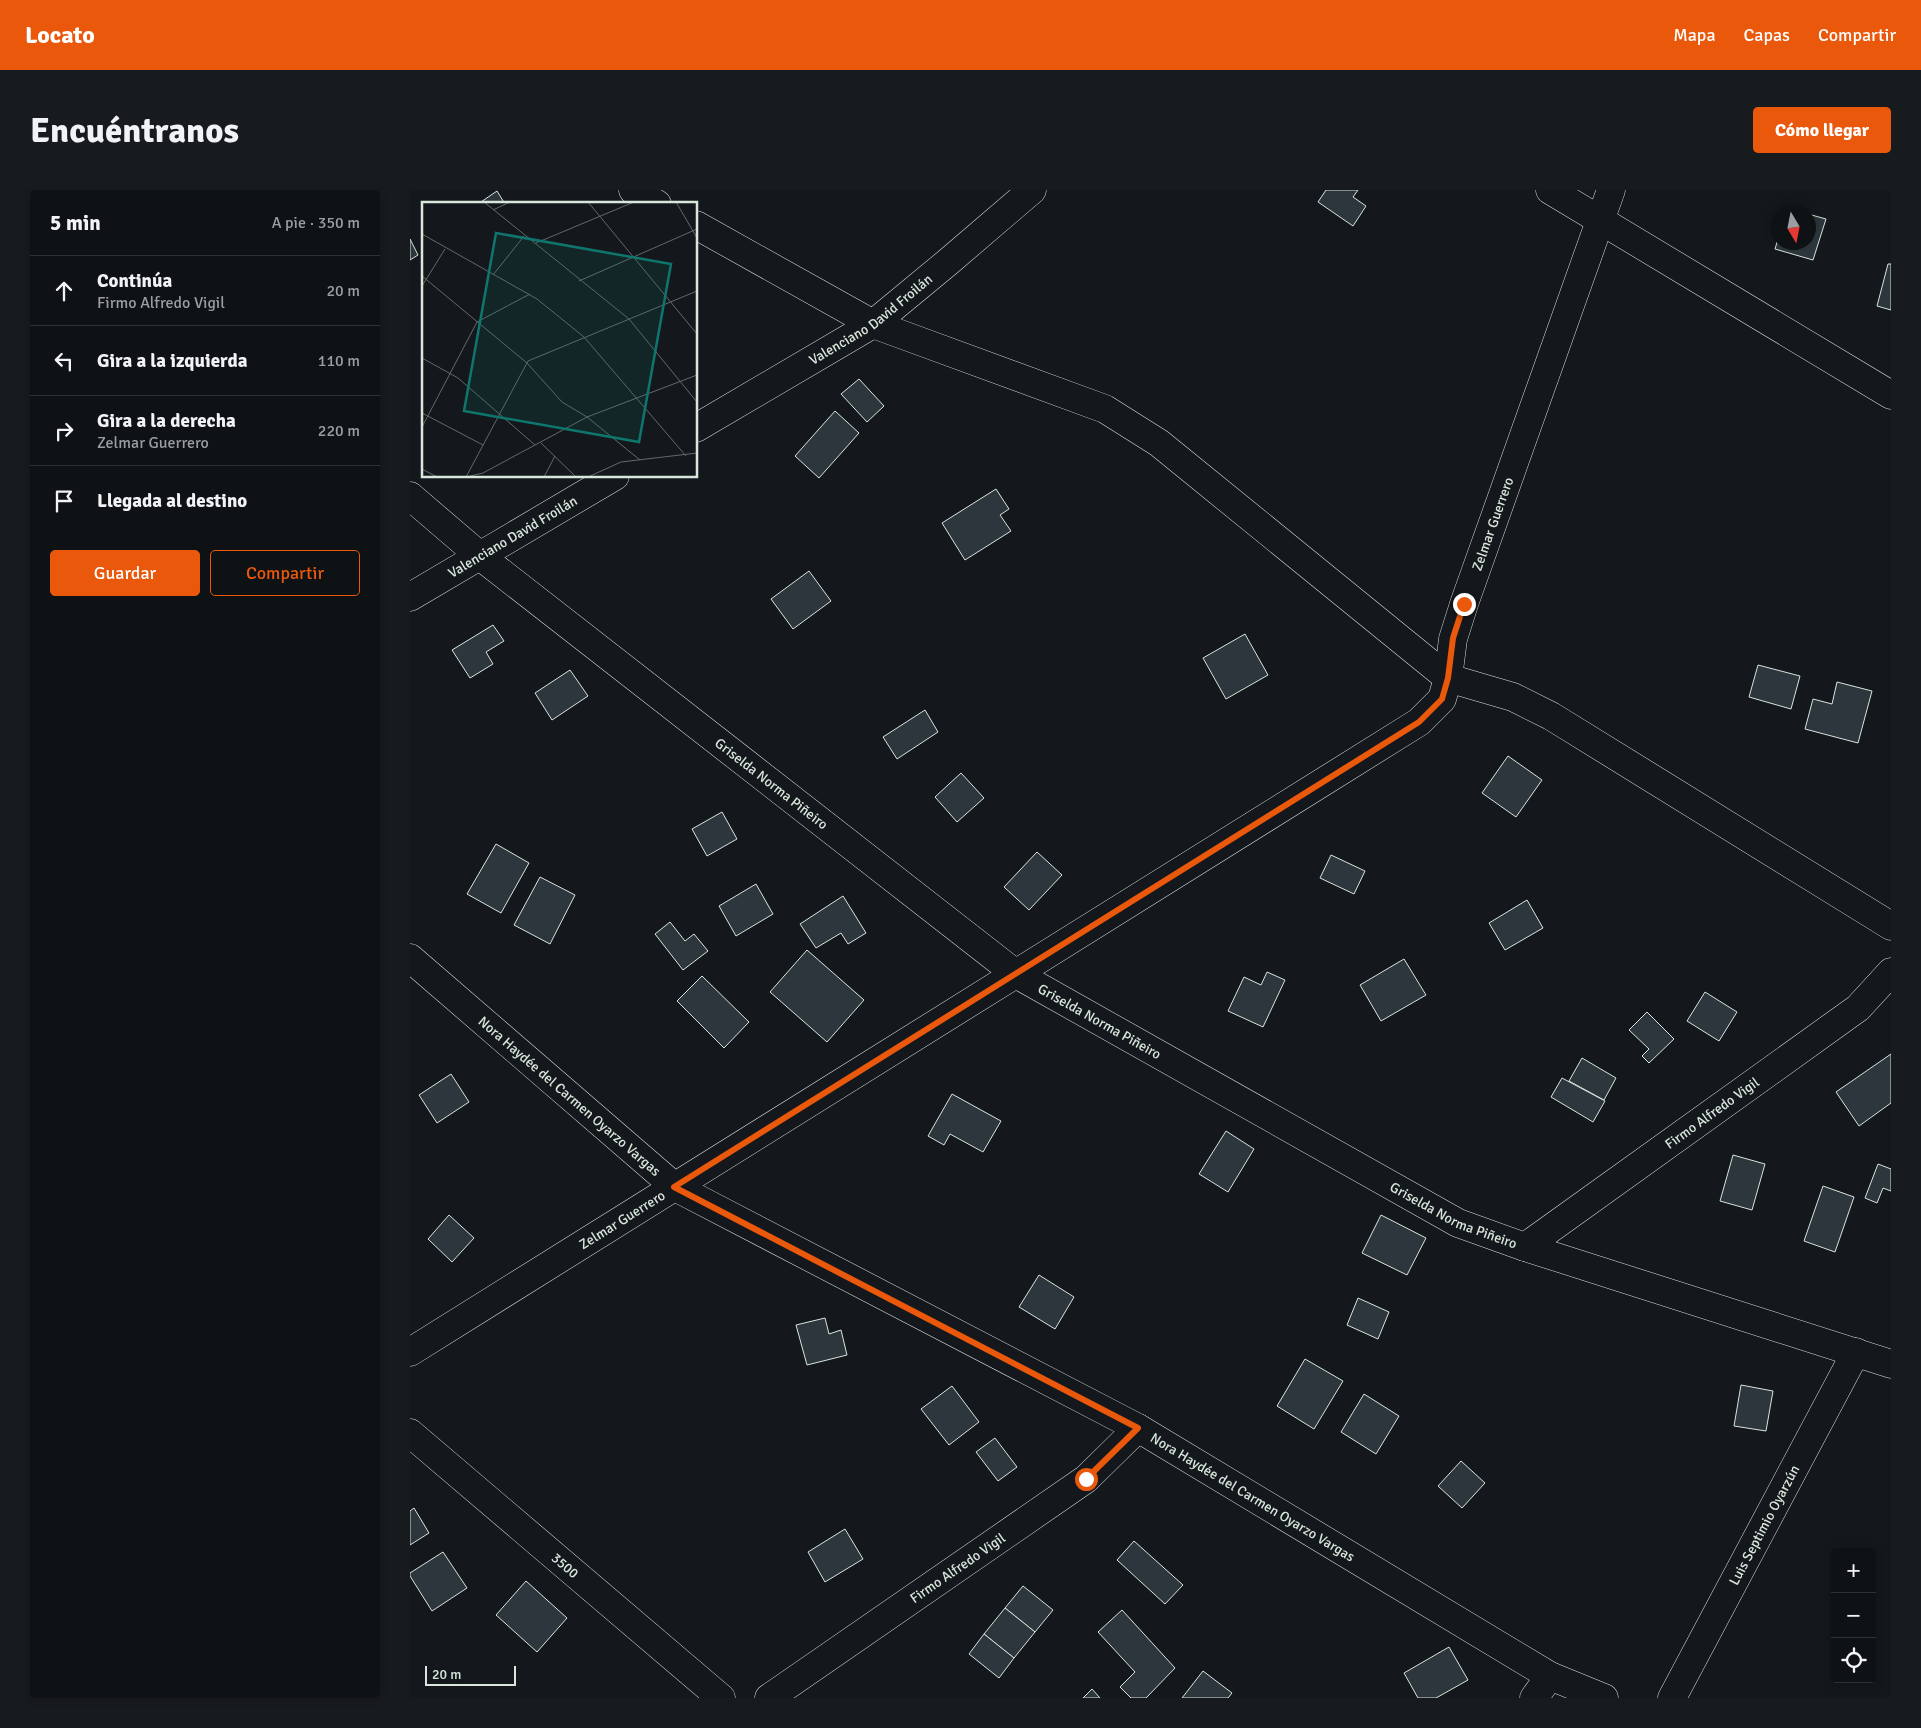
<!DOCTYPE html>
<html lang="es">
<head>
<meta charset="utf-8">
<style>
  body { margin:0; font-family:Signika,sans-serif; background:#181b1e; color:#f1f3f6 }
  .controls { position:absolute; right:15px; bottom:15px; display:grid; overflow:hidden; border-radius:5px; box-shadow:0 2px 8px #0003 }
  .controls button { width:45px; height:45px; display:grid; place-items:center; padding:0; border:0; border-bottom:1px solid #2f3234; background:#0f1215; color:#f1f3f6; font:25px sans-serif }
  .compass { position:absolute; left:1361px; top:15px; width:45px; height:45px; border-radius:50%; background:#0f1215; box-shadow:0 2px 8px #0003; rotate:170deg }
  .scale { position:absolute; left:15px; bottom:12px; width:91px; box-sizing:border-box; padding-left:5px; border:2px solid #d8e6dc; border-top:0; font-size:14px; line-height:18px; white-space:nowrap; color:#d8e6dc; -webkit-text-stroke:4px #14181c; paint-order:stroke }
  .stop { position:absolute; width:15px; height:15px; margin:-11px; border:4px solid #ea580c; border-radius:50%; background:#fff }
  .stop.end { background:#ea580c; border-color:#fff; box-shadow:0 1px 5px #0008 }
  .list { margin:0; padding:0; list-style:none }
  h2 { display:flex; justify-content:space-between; align-items:center; height:65px; margin:0; padding:0 20px; font-size:21px }
  h2 small { font-size:16px; font-weight:400; color:#9b9ea0 }
  .list li { display:grid; grid-template-columns:32px 1fr auto; gap:15px; align-items:center; box-sizing:border-box; height:70px; padding:0 20px; border-top:1px solid #2f3234 }
  .list b { display:block; font-size:19px; white-space:nowrap }
  .list p { margin:0; font-size:16px; white-space:nowrap; color:#9b9ea0 }
  .list em { font-size:16px; font-style:normal; color:#9b9ea0 }
  .actions { display:flex; gap:10px; padding:15px 20px }
  .actions a { flex:1; padding:11px 0; border:1px solid #ea580c; border-radius:5px; text-align:center; font-size:18px; color:#ea580c }
  .actions .main { background:#ea580c; color:#fff }
  .icon { flex:none; width:28px; height:28px; fill:none; stroke:currentColor; stroke-width:2; stroke-linecap:round; stroke-linejoin:round }
  .map { position:relative; flex:none; width:1481px; height:1508px; overflow:hidden; border-radius:5px }
  header { display:flex; align-items:center; gap:30px; box-sizing:border-box; height:70px; padding:0 25px; background:#ea580c; color:#fff }
  header strong { font-size:24px }
  nav { display:flex; gap:28px; margin-inline-start:auto; font-size:18px }
  .intro { display:flex; align-items:center; justify-content:space-between; box-sizing:border-box; height:120px; padding:0 30px }
  h1 { margin:0; font-size:35px }
  .button { padding:12px 22px; border-radius:5px; background:#ea580c; color:#fff; font-size:18px; font-weight:700 }
  main { display:flex; gap:30px; padding:0 30px }
  aside { flex:1; background:#0f1215; border-radius:5px; box-shadow:0 2px 8px #0003 }
  .map>svg:first-child { display:block }
  .building { fill:#2c363c; stroke:#d8e6dc }
  .lines { fill:none; stroke-linecap:round; stroke-linejoin:round }
  .street-casing { stroke:#d8e6dc; stroke-width:29 }
  .secondary-casing { stroke:#d8e6dc; stroke-width:29 }
  .street { stroke:#14181c; stroke-width:28 }
  .secondary { stroke:#14181c; stroke-width:28 }
  .route { stroke:#ea580c; stroke-width:6 }
  .labels { text-anchor:middle; dominant-baseline:central; stroke-width:4; stroke-linejoin:round; paint-order:stroke }
  .street-label { font-size:14px; fill:#d8e6dc; stroke:#14181c }
  .inset-road { fill:none; stroke:#626a69; stroke-width:1 }
  .view { fill:#0f766e; fill-opacity:0.15; stroke:#0f766e; stroke-width:2.5 }
  .inset-edge { fill:none; stroke:#d8e6dc; stroke-width:2.5 }
</style>
</head>
<body>
<header>
<strong>Locato</strong>
<nav><a>Mapa</a><a>Capas</a><a>Compartir</a></nav>
</header>
<div class="intro"><h1>Encuéntranos</h1><a class="button">Cómo llegar</a></div>
<main>
<aside>
<h2>5 min<small>A pie · 350 m</small></h2>
<ul class="list">
<li><svg class="icon" aria-label="ahead" viewBox="0 0 24 24"><path d="M12 20V5M6 11l6-6 6 6"/></svg><div><b>Continúa</b><p>Firmo Alfredo Vigil</p></div><em>20 m</em></li>
<li><svg class="icon" aria-label="left" viewBox="0 0 24 24"><path d="M17 20v-9H6M10 6l-5 5 5 5"/></svg><div><b>Gira a la izquierda</b></div><em>110 m</em></li>
<li><svg class="icon" aria-label="right" viewBox="0 0 24 24"><path d="M7 20v-9h11M14 6l5 5-5 5"/></svg><div><b>Gira a la derecha</b><p>Zelmar Guerrero</p></div><em>220 m</em></li>
<li><svg class="icon" aria-label="arrive" viewBox="0 0 24 24"><path d="M6 21V4h12l-3 4 3 4H6"/></svg><div><b>Llegada al destino</b></div></li>
</ul>
<div class="actions"><a class="main">Guardar</a><a>Compartir</a></div>
</aside>
<div class="map">
<svg width="1481" height="1508" viewBox="0 0 1481 1508">
  <rect width="100%" height="100%" fill="#14181c"/>
  <g class="building">
    <polygon points="916,0 948,0 943,7 956,16 943,36 908,12"/>
    <polygon points="87,1 95,14 68,14"/>
    <polygon points="1379,17 1395,22 1377,22"/>
    <polygon points="1398,24 1416,29 1403,70 1365,59 1368,49 1368,52 1398,52"/>
    <polygon points="0,49 8,65 0,70"/>
    <polygon points="1478,74 1481,74 1481,120 1467,116"/>
    <polygon points="449,189 474,216 457,232 431,204"/>
    <polygon points="425,221 449,243 409,288 385,266"/>
    <polygon points="586,299 599,319 590,325 601,341 555,370 532,333"/>
    <polygon points="399,381 421,411 383,439 361,409"/>
    <polygon points="83,435 94,451 76,462 83,474 60,488 42,460"/>
    <polygon points="835,444 858,485 816,509 793,468"/>
    <polygon points="1348,475 1390,486 1381,519 1339,507"/>
    <polygon points="160,480 178,506 142,530 125,503"/>
    <polygon points="1427,492 1462,501 1448,553 1395,539 1403,509 1422,514"/>
    <polygon points="515,520 528,542 487,569 473,547"/>
    <polygon points="1098,566 1132,590 1106,627 1072,603"/>
    <polygon points="551,583 574,608 547,632 525,607"/>
    <polygon points="312,622 327,649 297,666 282,639"/>
    <polygon points="86,654 119,673 91,723 57,704"/>
    <polygon points="627,662 652,685 619,720 594,697"/>
    <polygon points="921,665 955,681 944,704 910,688"/>
    <polygon points="130,687 165,705 140,754 104,735"/>
    <polygon points="346,694 363,724 326,746 309,716"/>
    <polygon points="433,706 456,743 438,754 431,743 406,758 390,734"/>
    <polygon points="1117,710 1133,738 1095,760 1079,733"/>
    <polygon points="260,732 275,751 284,744 298,761 273,780 245,744"/>
    <polygon points="397,760 454,810 417,852 360,802"/>
    <polygon points="994,769 1016,805 971,831 950,795"/>
    <polygon points="857,782 875,790 853,837 818,821 834,787 851,795"/>
    <polygon points="292,786 339,832 314,858 267,811"/>
    <polygon points="1295,802 1327,822 1309,851 1277,831"/>
    <polygon points="1237,822 1264,849 1239,873 1232,866 1239,859 1219,840"/>
    <polygon points="1481,864 1481,913 1449,936 1426,902"/>
    <polygon points="1172,868 1206,888 1194,910 1159,891"/>
    <polygon points="41,884 59,912 27,933 9,905"/>
    <polygon points="1152,888 1195,911 1183,932 1141,907"/>
    <polygon points="542,904 591,931 573,962 540,944 534,955 518,946"/>
    <polygon points="816,941 844,959 818,1002 789,984"/>
    <polygon points="1323,965 1355,974 1342,1020 1310,1011"/>
    <polygon points="1468,974 1481,979 1481,1001 1473,998 1467,1013 1455,1008"/>
    <polygon points="1413,996 1444,1007 1425,1062 1394,1051"/>
    <polygon points="39,1025 64,1048 42,1072 18,1049"/>
    <polygon points="971,1025 1016,1048 997,1085 952,1063"/>
    <polygon points="629,1085 664,1107 645,1139 609,1117"/>
    <polygon points="948,1108 979,1122 968,1149 937,1135"/>
    <polygon points="415,1128 419,1144 431,1140 437,1165 397,1175 386,1135"/>
    <polygon points="895,1169 933,1191 904,1239 867,1216"/>
    <polygon points="1331,1195 1363,1201 1356,1241 1324,1236"/>
    <polygon points="542,1196 569,1232 539,1255 511,1219"/>
    <polygon points="954,1204 989,1226 966,1264 931,1242"/>
    <polygon points="585,1248 607,1277 588,1291 566,1262"/>
    <polygon points="1051,1271 1075,1293 1052,1318 1028,1296"/>
    <polygon points="4,1318 19,1343 0,1355 0,1321"/>
    <polygon points="435,1339 453,1369 415,1392 398,1362"/>
    <polygon points="724,1351 773,1395 755,1414 707,1370"/>
    <polygon points="33,1362 57,1398 22,1421 0,1386 0,1383"/>
    <polygon points="116,1391 157,1428 127,1462 86,1425"/>
    <polygon points="613,1396 643,1420 625,1442 595,1418"/>
    <polygon points="595,1418 625,1442 604,1468 574,1444"/>
    <polygon points="712,1420 765,1478 736,1508 721,1508 710,1497 725,1482 688,1442"/>
    <polygon points="574,1444 604,1468 589,1488 559,1464"/>
    <polygon points="1039,1457 1058,1490 1026,1508 1008,1508 994,1483"/>
    <polygon points="793,1481 822,1503 818,1508 772,1508"/>
    <polygon points="682,1499 690,1508 673,1508"/>
  </g>
  <g class="lines">
    <g class="street-casing">
      <g id="street">
        <polyline points="223,0 247,14"/>
        <polyline points="1140,0 1481,205"/>
        <polyline points="286,35 463,134 695,219 749,253 1038,488 1103,507 1141,526 1481,736"/>
        <path id="s1" d="M286,238L463,134L538,72L622,0"/>
        <path id="s2" d="M0,306L70,366L606,784L1048,1033L1115,1057L1481,1174"/>
        <path id="s3" d="M0,407L205,286"/>
        <path id="s4" d="M0,768L265,997L728,1238L1140,1486L1194,1508"/>
        <path id="s5" d="M1115,1057L1448,818L1481,782"/>
        <path id="s6" d="M0,1162L1009,532L1032,509L1038,488L1043,449L1054,414L1201,0"/>
        <path id="s7" d="M359,1508L676,1289L728,1238"/>
        <polyline points="1124,1508 1140,1486"/>
        <path id="s8" d="M1262,1508L1446,1162"/>
      </g>
    </g>
    <g class="secondary-casing">
      <g id="secondary">
        <path id="s9" d="M0,1243L311,1508"/>
      </g>
    </g>
    <use href="#street" class="street"/>
    <use href="#secondary" class="secondary"/>
  </g>
  <g class="lines">
    <polyline class="route" points="676,1289 728,1238 264,997 1009,532 1032,509 1038,488 1043,448 1054,414"/>
  </g>
  <g class="labels">
    <g class="street-label">
      <text stroke="none"><textPath href="#s1" startOffset="206">Valenciano David Froilán</textPath></text>
      <text stroke="none"><textPath href="#s6" startOffset="1405">Zelmar Guerrero</textPath></text>
      <text stroke="none"><textPath href="#s3" startOffset="119">Valenciano David Froilán</textPath></text>
      <text stroke="none"><textPath href="#s2" startOffset="462">Griselda Norma Piñeiro</textPath></text>
      <text stroke="none"><textPath href="#s2" startOffset="868">Griselda Norma Piñeiro</textPath></text>
      <text stroke="none"><textPath href="#s4" startOffset="211">Nora Haydée del Carmen Oyarzo Vargas</textPath></text>
      <text stroke="none"><textPath href="#s5" startOffset="230">Firmo Alfredo Vigil</textPath></text>
      <text stroke="none"><textPath href="#s2" startOffset="1272">Griselda Norma Piñeiro</textPath></text>
      <text stroke="none"><textPath href="#s6" startOffset="250">Zelmar Guerrero</textPath></text>
      <text stroke="none"><textPath href="#s4" startOffset="1006">Nora Haydée del Carmen Oyarzo Vargas</textPath></text>
      <text stroke="none"><textPath href="#s8" startOffset="196">Luis Septimio Oyarzún</textPath></text>
      <text stroke="none"><textPath href="#s9" startOffset="204">3500</textPath></text>
      <text stroke="none"><textPath href="#s7" startOffset="229">Firmo Alfredo Vigil</textPath></text>
    </g>
  </g>
  <g transform="translate(12 12)">
    <rect width="275" height="275" fill="#14181c"/>
    <path class="inset-road" d="M62,0L207,117L275,200M166,0L275,132M254,0L275,36M71,8L88,0M0,32L115,97L162,135L264,254M114,41L212,0M71,73L102,34M0,74L105,161L140,200L165,215L218,258M157,79L275,27M0,84L23,47M0,156L36,176L113,243M0,211L61,243M0,225L55,120L108,92M119,241L154,275M0,267L15,275M44,275L106,159L275,89M44,275L61,271L165,215L275,173M122,275L133,254M166,275L199,260L275,251"/>
    <path class="view" d="M74,31L249,62L217,240L42,209Z"/>
    <rect width="275" height="275" class="inset-edge"/>
  </g>
</svg>
<div class="controls">
<button>+</button>
<button>−</button>
<button><svg class="icon" aria-label="locate" viewBox="0 0 24 24"><circle cx="12" cy="12" r="6"/><path d="M12 2v4M12 18v4M2 12h4M18 12h4"/></svg></button>
</div>
<svg class="compass" viewBox="-18 -18 36 36"><path d="M0-13l5 13h-10z" fill="#e53935"/><path d="M0 13l5-13h-10z" fill="#9b9ea0"/></svg>
<div class="scale">20 m</div>
<div class="stop" style="left:676px;top:1289px"></div>
<div class="stop end" style="left:1054px;top:414px"></div>
</div>
</main>
</body>
</html>
